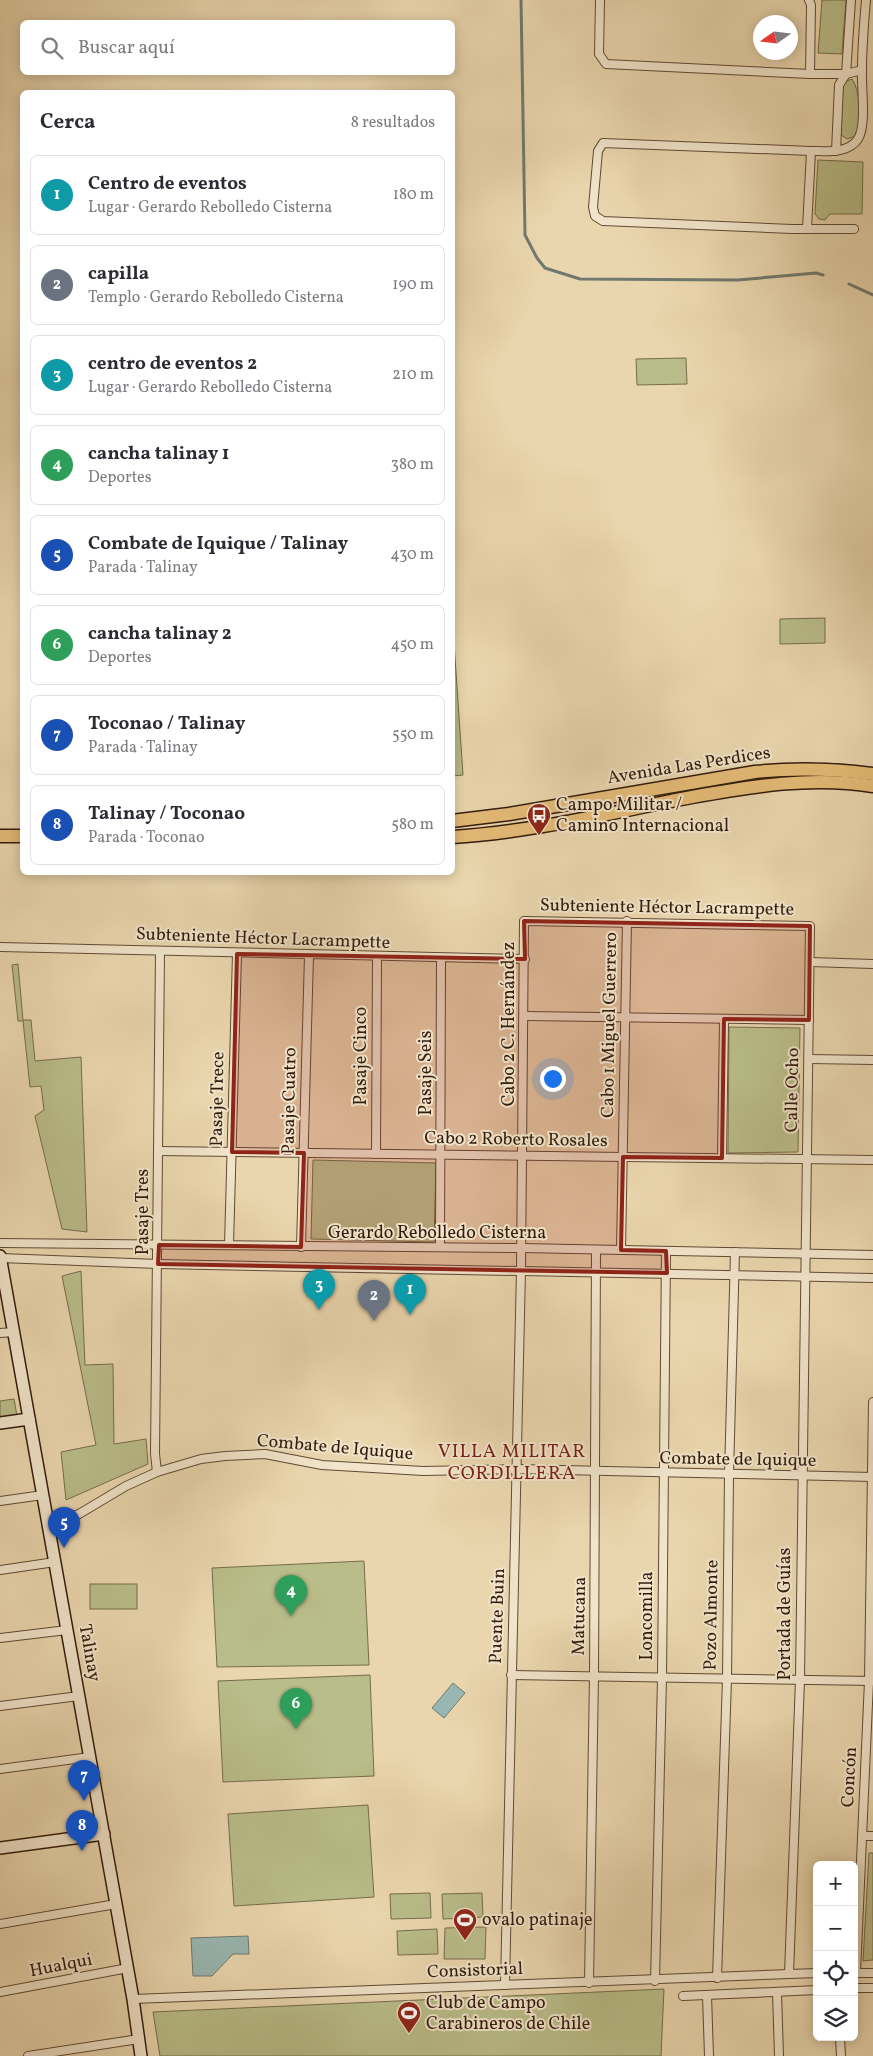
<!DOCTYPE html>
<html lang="es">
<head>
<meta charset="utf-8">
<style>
  body { margin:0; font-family:Vollkorn,serif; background:#f2f2f3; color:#2b2b33 }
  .controls { position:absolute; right:15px; bottom:15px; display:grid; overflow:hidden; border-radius:8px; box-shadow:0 2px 12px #0003 }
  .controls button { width:45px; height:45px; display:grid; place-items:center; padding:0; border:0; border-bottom:1px solid #e1e1e2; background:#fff; color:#2b2b33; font:25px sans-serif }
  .compass { position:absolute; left:753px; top:15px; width:45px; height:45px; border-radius:50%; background:#fff; box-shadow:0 2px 12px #0003; rotate:256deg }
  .you { position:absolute; left:552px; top:1078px; width:18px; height:18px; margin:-12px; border:4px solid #fff; border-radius:50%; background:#1a73e8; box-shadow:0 0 0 8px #1a73e833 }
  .badge { display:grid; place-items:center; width:32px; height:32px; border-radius:50%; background:#7c3aed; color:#fff; font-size:16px; font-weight:700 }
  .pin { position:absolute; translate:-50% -41px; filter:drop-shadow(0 1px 2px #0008) }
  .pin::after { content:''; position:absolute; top:26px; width:18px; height:15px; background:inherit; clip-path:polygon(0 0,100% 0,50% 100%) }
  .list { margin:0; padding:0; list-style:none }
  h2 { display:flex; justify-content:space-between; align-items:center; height:65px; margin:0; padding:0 20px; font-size:21px }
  h2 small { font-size:16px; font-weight:400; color:#7c7c81 }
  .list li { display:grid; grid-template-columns:32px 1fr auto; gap:15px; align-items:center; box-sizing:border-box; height:80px; margin:0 10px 10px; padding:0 10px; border:1px solid #e1e1e2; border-radius:8px }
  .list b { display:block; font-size:19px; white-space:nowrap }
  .list p { margin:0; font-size:16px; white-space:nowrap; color:#7c7c81 }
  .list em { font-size:16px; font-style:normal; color:#7c7c81 }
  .icon { flex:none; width:28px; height:28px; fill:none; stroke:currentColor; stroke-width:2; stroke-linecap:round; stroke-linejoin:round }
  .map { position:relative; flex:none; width:873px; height:2056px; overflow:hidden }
  .search { position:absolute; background:#fff; box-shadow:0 2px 12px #0003; left:20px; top:20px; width:435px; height:55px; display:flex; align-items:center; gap:12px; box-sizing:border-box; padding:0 18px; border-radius:8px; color:#7c7c81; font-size:19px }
  .panel { position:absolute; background:#fff; box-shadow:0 2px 12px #0003; left:20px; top:90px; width:435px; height:785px; border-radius:8px }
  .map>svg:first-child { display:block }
  .green { fill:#b9bd89; stroke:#766c4a }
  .water { fill:#99b7b2; stroke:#707970 }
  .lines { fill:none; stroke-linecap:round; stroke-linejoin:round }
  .stream { stroke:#707970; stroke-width:3 }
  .street-casing { stroke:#604a34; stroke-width:10 }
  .secondary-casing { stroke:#321b0c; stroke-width:14 }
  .primary-casing { stroke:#321b0c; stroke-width:15 }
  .street { stroke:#f1e4ca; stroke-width:8 }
  .secondary { stroke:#f1e4ca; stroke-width:11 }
  .primary { stroke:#e5bb77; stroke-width:12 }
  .marked { fill:#8f2418; fill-opacity:0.2; stroke:#8f2418; stroke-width:4; stroke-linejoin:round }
  .labels { text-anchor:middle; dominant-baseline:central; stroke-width:4; stroke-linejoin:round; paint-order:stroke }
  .street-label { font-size:18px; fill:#321b0c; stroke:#f1e4ca }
  .poi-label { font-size:18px; fill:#321b0c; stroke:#f1e4ca; text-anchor:start }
  .neighbourhood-label { font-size:19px; letter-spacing:1px; fill:#7a1f14; stroke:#f1e4ca }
</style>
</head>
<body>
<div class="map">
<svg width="873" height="2056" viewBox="0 0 873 2056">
  <rect width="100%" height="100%" fill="#ead6ae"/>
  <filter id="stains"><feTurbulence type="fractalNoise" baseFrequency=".004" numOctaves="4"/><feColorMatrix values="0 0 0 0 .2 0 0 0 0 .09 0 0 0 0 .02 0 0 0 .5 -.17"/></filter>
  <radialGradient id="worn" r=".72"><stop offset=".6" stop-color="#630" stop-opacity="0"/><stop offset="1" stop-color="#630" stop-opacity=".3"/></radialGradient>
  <g class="green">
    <polygon points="822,0 846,0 842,54 818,53"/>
    <path d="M852,79C861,91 861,122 856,136L847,139L840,134L841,89L844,82Z"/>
    <polygon points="818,160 863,162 862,214 830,214 825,220 819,219 815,214"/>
    <polygon points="686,358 687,384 637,385 636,359"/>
    <polygon points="825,618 825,643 780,644 780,619"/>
    <polygon points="453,628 463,775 453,776 452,628"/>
    <polygon points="18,964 23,1020 31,1020 35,1061 81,1057 87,1232 62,1229 35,1116 44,1110 41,1086 30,1087 23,1021 18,1021 12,965"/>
    <polygon points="729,1027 800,1028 798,1152 728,1153"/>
    <polygon points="313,1160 436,1163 434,1242 311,1239"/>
    <polygon points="81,1271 85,1365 113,1364 114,1444 146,1439 148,1464 66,1500 61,1452 96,1445 62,1276"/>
    <polygon points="14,1399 17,1416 0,1418 0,1401"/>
    <polygon points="364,1561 369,1665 217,1667 212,1568"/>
    <rect x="90" y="1584" width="47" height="25"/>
    <polygon points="370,1675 374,1776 223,1782 218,1681"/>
    <polygon points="368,1805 374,1897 234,1906 228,1814"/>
    <polygon points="869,1853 873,1853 873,1960 863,1961"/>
    <polygon points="430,1893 431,1918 391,1919 390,1894"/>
    <polygon points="482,1893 483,1917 443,1919 442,1894"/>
    <polygon points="486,1927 485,1959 444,1959 445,1928"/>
    <polygon points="437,1929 438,1954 398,1955 397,1931"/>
    <polygon points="664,1989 661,2056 160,2056 153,2012"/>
  </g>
  <g class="water">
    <polygon points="453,1683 465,1693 444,1718 432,1708"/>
    <polygon points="248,1936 249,1954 233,1954 212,1976 193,1976 191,1938"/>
  </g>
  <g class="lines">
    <g class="stream">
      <polyline points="521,0 525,235 537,258 545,268 580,279 738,280 816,273 823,275"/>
      <polyline points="849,284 873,295"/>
    </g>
    <g class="street-casing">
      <g id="street">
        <polyline points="600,0 599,54 606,64 810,74 846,74 862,70"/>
        <polyline points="809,0 811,5 810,74"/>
        <polyline points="836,151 839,85 846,74 851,0"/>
        <polyline points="807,229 811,151"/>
        <path d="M854,229H792L603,221L595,216L593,207L598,151L603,143L811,151C826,151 848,154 858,139C867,124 861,88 862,70C862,47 864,23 866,0"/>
        <polyline points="0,947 525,959"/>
        <polyline points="810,962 873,964"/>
        <polyline points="525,1016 809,1020"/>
        <polyline points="809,1059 873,1060"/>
        <polyline points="158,1151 873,1160"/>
        <polyline points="376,1154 377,958"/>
        <polyline points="722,1158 724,1019"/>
        <polyline points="0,1243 521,1248 873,1255"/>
        <polyline points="229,1245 237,954"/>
        <polyline points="301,1247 309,955"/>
        <polyline points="440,1247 441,959"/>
        <polyline points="621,1250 627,921"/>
        <polyline points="0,1258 158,1264 873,1278"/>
        <polyline points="0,1333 14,1332"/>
        <polyline points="157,1472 155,1454 160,952"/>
        <polyline points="0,1501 43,1495"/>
        <polyline points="48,1524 79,1514 126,1486 157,1472 201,1459 225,1456 265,1454 322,1465 423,1471 517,1469 873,1477"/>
        <polyline points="0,1570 55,1562"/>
        <polyline points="0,1638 67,1630"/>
        <polyline points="511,1675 873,1681"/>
        <polyline points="0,1706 79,1696"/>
        <polyline points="0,1769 90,1757"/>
        <polyline points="862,1836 873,1836"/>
        <polyline points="0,1924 116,1904"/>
        <polyline points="854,1973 873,1973"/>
        <polyline points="856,1973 869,1681 873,1402"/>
        <polyline points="717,1978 727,1679 729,1474 735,1252"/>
        <polyline points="655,1981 662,1678 666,1251"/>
        <polyline points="589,1983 594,1676 596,1250"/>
        <polyline points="505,1985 521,1270 524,921 810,926 800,1680 789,1974"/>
        <polyline points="854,1988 873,1988"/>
        <polyline points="0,1992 128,1968"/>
        <polyline points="777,1993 779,2056"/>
        <polyline points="707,1995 709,2056"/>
        <polyline points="683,1996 817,1990"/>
        <polyline points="133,1999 817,1973"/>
        <polyline points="840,2037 841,2056"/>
        <polyline points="28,2056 139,2039"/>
      </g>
    </g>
    <g class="secondary-casing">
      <g id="secondary">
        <polyline points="0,1256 133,1999 141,2056"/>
        <polyline points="0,1423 29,1419"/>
        <polyline points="0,1848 104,1834"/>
      </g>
    </g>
    <g class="primary-casing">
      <g id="primary">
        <path d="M452,821L509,814L755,772C795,768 833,769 873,774"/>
        <polyline points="0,836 22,836"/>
        <path d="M452,837C534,832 613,812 692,797C753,786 812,776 873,786"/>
      </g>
    </g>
    <use href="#street" class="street"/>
    <use href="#secondary" class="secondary"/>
    <use href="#primary" class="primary"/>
  </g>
  <path class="marked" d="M524,921L810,926L809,1020L724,1019L722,1158L623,1157L621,1250L666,1251L667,1273L158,1264L159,1245L301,1247L304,1153L232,1152L237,954L525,959Z"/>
  <defs>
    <g id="bus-pin" transform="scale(1.25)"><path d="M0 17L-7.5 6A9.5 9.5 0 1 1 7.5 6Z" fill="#8f2418" stroke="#f1e4ca"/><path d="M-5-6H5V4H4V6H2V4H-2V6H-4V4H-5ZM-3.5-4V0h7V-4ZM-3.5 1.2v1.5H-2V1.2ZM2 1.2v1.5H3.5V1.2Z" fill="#fff"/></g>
    <g id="stadium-pin" transform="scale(1.25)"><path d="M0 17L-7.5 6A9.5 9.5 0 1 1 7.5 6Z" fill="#8f2418" stroke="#f1e4ca"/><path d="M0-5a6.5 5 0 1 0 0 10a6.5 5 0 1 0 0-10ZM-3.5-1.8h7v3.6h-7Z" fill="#fff"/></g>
  </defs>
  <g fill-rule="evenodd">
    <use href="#bus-pin" x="539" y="815"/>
    <use href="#stadium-pin" x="465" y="1920"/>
    <use href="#stadium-pin" x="409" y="2013"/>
  </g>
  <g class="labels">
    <g class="street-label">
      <text transform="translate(689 766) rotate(-9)">Avenida Las Perdices</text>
      <text transform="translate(667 908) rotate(1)">Subteniente Héctor Lacrampette</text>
      <text transform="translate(263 939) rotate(2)">Subteniente Héctor Lacrampette</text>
      <text transform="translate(509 1024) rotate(-90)">Cabo 2 C. Hernández</text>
      <text transform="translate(610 1025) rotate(-89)">Cabo 1 Miguel Guerrero</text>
      <text transform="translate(361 1056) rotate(-90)">Pasaje Cinco</text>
      <text transform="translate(426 1073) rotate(-90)">Pasaje Seis</text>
      <text transform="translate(793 1090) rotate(-89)">Calle Ocho</text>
      <text transform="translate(218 1099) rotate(-89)">Pasaje Trece</text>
      <text transform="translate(290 1101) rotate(-89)">Pasaje Cuatro</text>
      <text transform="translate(516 1140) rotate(1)">Cabo 2 Roberto Rosales</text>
      <text transform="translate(143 1212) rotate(-90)">Pasaje Tres</text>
      <text x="437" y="1233">Gerardo Rebolledo Cisterna</text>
      <text transform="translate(335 1448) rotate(5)">Combate de Iquique</text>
      <text transform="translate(738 1460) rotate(1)">Combate de Iquique</text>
      <text transform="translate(785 1614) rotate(-90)">Portada de Guías</text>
      <text transform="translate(712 1615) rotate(-89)">Pozo Almonte</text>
      <text transform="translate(498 1616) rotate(-88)">Puente Buin</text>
      <text transform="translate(580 1616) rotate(-89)">Matucana</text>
      <text transform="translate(647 1616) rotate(-90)">Loncomilla</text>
      <text transform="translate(89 1653) rotate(80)">Talinay</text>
      <text transform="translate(850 1777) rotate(-87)">Concón</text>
      <text transform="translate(61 1966) rotate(-11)">Hualqui</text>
      <text transform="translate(475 1971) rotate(-2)">Consistorial</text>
    </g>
    <g class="poi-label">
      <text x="556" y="805">Campo Militar /<tspan x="556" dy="21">Camino Internacional</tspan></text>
      <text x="482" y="1920">ovalo patinaje</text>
      <text x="426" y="2003">Club de Campo<tspan x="426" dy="21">Carabineros de Chile</tspan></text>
    </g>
    <g class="neighbourhood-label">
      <text x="512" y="1452">VILLA MILITAR<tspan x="512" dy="22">CORDILLERA</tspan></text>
    </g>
  </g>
  <rect width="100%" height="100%" filter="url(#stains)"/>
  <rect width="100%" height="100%" fill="url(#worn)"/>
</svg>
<div class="controls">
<button>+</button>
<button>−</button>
<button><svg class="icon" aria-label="locate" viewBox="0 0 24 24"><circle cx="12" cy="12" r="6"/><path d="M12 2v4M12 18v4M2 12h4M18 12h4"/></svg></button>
<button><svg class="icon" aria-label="layers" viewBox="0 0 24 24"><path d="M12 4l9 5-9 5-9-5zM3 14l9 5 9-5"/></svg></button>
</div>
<svg class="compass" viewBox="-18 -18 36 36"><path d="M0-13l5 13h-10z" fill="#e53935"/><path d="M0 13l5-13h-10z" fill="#7c7c81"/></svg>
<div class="you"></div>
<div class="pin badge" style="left:410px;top:1315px;background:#0f9aa8">1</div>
<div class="pin badge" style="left:374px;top:1321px;background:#6b7280">2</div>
<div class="pin badge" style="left:319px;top:1310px;background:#0f9aa8">3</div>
<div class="pin badge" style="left:291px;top:1616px;background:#2e9e5b">4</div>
<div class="pin badge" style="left:64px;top:1548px;background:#1a4fb4">5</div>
<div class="pin badge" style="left:296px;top:1729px;background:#2e9e5b">6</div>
<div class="pin badge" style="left:84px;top:1801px;background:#1a4fb4">7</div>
<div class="pin badge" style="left:82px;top:1851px;background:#1a4fb4">8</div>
<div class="search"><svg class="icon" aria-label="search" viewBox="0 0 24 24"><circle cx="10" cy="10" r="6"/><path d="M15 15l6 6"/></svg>Buscar aquí</div>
<section class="panel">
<h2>Cerca<small>8 resultados</small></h2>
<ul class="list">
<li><span class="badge" style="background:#0f9aa8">1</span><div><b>Centro de eventos</b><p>Lugar · Gerardo Rebolledo Cisterna</p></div><em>180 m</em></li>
<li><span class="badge" style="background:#6b7280">2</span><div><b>capilla</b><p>Templo · Gerardo Rebolledo Cisterna</p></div><em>190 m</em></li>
<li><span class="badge" style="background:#0f9aa8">3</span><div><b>centro de eventos 2</b><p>Lugar · Gerardo Rebolledo Cisterna</p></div><em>210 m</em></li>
<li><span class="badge" style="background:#2e9e5b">4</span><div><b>cancha talinay 1</b><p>Deportes</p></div><em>380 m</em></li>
<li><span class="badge" style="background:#1a4fb4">5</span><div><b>Combate de Iquique / Talinay</b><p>Parada · Talinay</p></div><em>430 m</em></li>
<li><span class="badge" style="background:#2e9e5b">6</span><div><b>cancha talinay 2</b><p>Deportes</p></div><em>450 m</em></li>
<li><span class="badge" style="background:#1a4fb4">7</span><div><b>Toconao / Talinay</b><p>Parada · Talinay</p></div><em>550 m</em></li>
<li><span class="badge" style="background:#1a4fb4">8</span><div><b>Talinay / Toconao</b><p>Parada · Toconao</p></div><em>580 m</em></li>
</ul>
</section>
</div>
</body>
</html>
